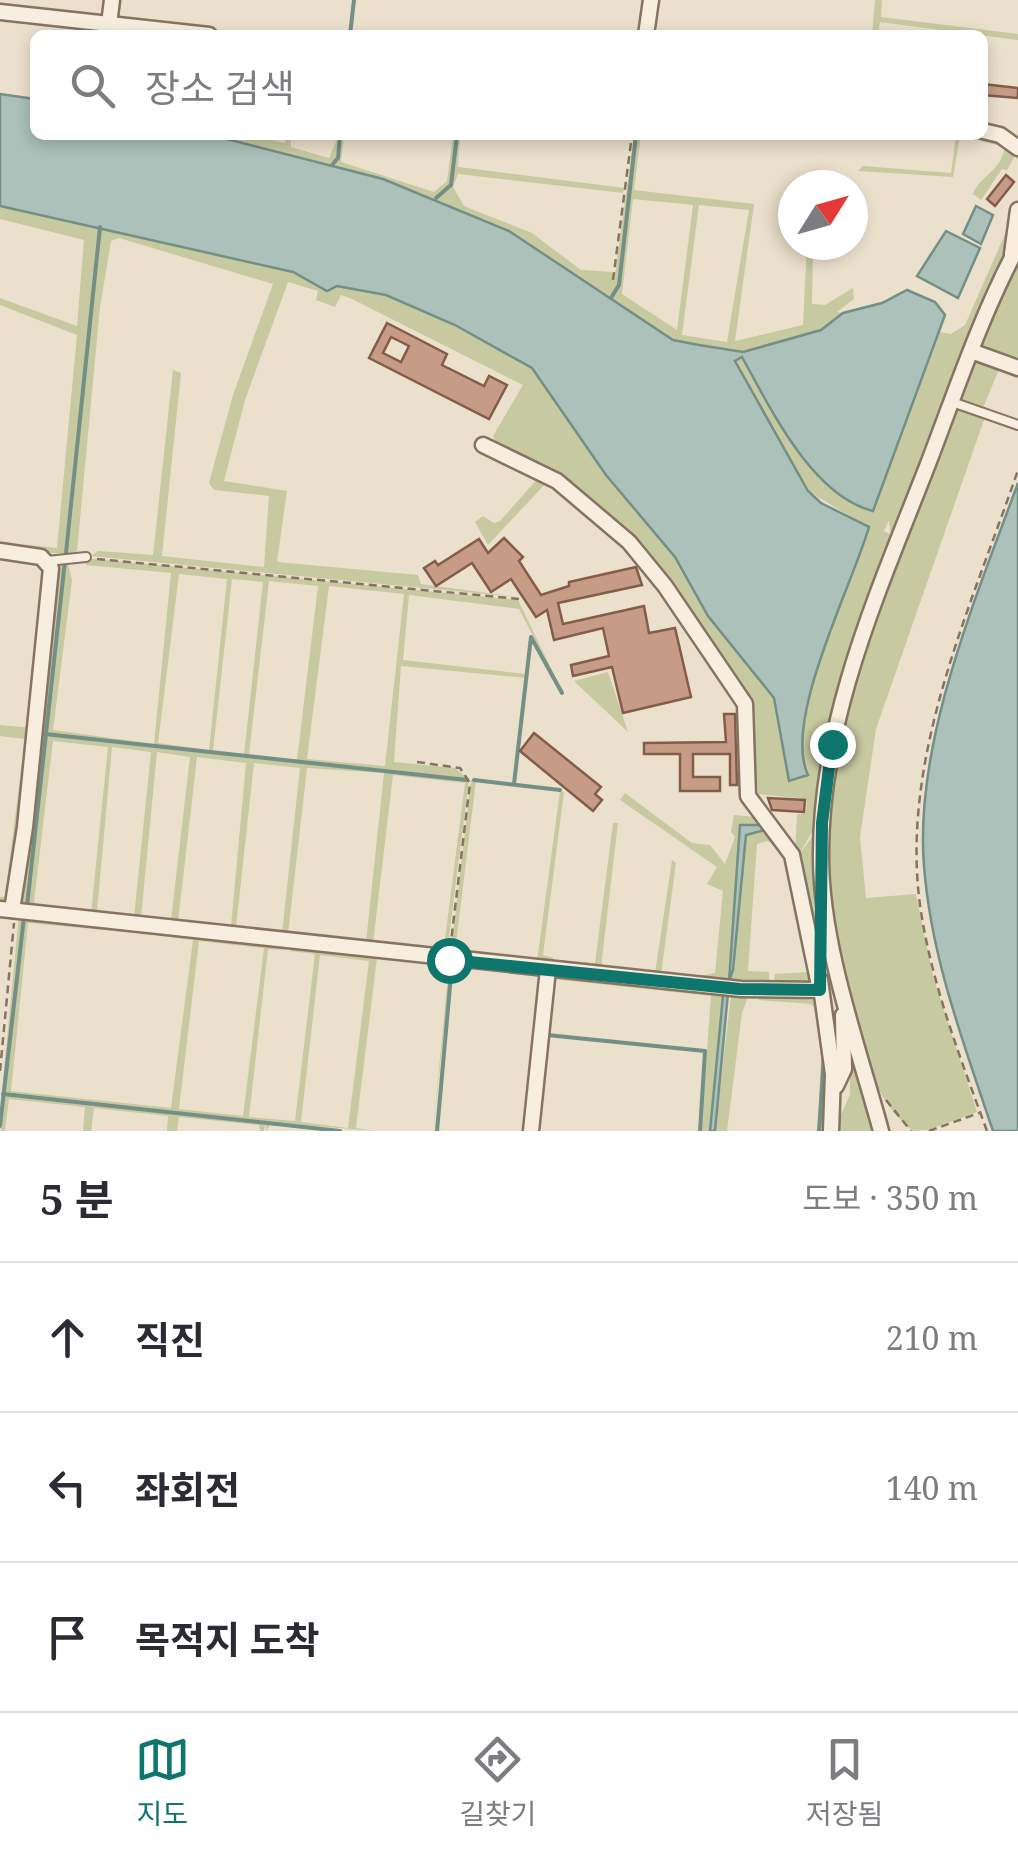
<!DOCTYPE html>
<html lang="ko">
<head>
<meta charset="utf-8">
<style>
  body { margin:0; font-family:"Noto Serif","Noto Sans KR",serif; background:#f7f7f7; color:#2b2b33 }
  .compass { position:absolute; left:778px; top:170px; width:90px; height:90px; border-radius:50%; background:#fff; box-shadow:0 5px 15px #0003; rotate:53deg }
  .stop { position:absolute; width:30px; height:30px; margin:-22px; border:8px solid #0f766e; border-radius:50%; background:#fff }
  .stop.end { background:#0f766e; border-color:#fff; box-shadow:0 2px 10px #0008 }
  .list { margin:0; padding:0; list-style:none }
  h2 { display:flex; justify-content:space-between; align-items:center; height:130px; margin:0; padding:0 40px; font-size:42px }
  h2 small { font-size:32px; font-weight:400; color:#7c7c81 }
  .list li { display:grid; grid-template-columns:65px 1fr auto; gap:30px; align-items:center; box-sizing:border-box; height:150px; padding:0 40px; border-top:2px solid #e1e1e2 }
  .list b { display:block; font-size:38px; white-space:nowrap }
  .list em { font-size:32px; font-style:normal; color:#7c7c81 }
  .icon { flex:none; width:55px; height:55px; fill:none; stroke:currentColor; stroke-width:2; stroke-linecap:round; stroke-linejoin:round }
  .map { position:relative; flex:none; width:1018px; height:1131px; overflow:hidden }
  .search { position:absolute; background:#fff; box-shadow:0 5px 15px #0003; left:30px; right:30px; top:30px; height:110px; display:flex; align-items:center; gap:25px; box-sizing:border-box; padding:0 35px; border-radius:15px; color:#7c7c81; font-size:38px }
  .sheet { height:580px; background:#fff }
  nav { display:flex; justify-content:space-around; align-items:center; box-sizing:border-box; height:140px; border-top:2px solid #e1e1e2; background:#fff; font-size:28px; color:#7c7c81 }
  nav a { display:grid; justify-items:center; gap:5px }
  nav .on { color:#0f766e }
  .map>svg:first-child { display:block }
  .green { fill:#c7c9a1; fill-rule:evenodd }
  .water { fill:#acc1b9; stroke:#738f86; stroke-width:2.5 }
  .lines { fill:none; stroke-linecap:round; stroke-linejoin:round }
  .stream { stroke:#738f86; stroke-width:4 }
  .building { fill:#c69c86; stroke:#845d4a; stroke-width:2.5; fill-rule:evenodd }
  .lane-casing { stroke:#877361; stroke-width:12 }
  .street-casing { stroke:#877361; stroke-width:19 }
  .path { stroke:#877361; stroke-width:2.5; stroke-dasharray:8 5; stroke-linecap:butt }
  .lane { stroke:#f7eedf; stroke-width:8 }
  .street { stroke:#f7eedf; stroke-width:14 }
  .route { stroke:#0f766e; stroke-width:12 }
</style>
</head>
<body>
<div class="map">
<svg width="1018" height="1131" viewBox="0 0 1018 1131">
  <rect width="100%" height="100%" fill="#ebe0cc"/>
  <g class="green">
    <polygon points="875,0 882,0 881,17 1018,34 1018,40 880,22 878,35 872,35"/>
    <path d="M983,134L1018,151V160L1015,156L1007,170L1002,169L981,200L973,194C982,173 999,174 1005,147L960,136L953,177L858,171L863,166L951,173L956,135Z"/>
    <path d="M211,135H247L285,143L286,135H291V147L329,158L339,135L335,163L344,135L341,162L434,192L447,181L453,135H460L458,167L624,188L623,193L458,174L453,187L464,206L532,233L581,270L612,272L614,282L634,135H641L634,190L754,204L735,341L803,325L807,245H813L812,304L825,305L853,288L854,299L837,312L843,313L821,330L743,352L674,340L509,231L383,179ZM633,199L693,205L677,330L622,294ZM699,205L749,210L727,342L682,335Z"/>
    <path d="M0,206L42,212L293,272L327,290L337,286L386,295L455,325L532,368L606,475L675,557L708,616L774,698L790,781L808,775C782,720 852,587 868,527L808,491L735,360L742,357C771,409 812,496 873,510L940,332L951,334L965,325L1009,225L1010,250L895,535L890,532L889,520L884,531L894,536L817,824L799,854H795L797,814L806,813L807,799L758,794L752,720L624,530L564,477L496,444L493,436L523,385L352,299L341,295L335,307L316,300L318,291L288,282L245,400L224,481L287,491L277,562L418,575L421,584L517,597L91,556L98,551L153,555L173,370L181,373L162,556L264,567L269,496L214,490L209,483L233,395L273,284L119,238L111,241L100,307L77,551L68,555L100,228L64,554L0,548V542L57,548L77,335L0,305V298L77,326L84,240L0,219Z"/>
    <polygon points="1018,259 1018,369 981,348"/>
    <polygon points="977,361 1000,367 983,408 960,400"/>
    <path d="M956,407L985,417L876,729L860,837L866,898L916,894L933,976L977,1112L928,1130L913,1131C873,1100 863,1051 851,1005C838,949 824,891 826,833C831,684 910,545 956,407Z"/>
    <polygon points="540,476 549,480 488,545 475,522 483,516 494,523 500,521"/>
    <path d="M86,558L518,600L563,693L519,609L409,595L403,660L525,674V678L401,666L394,762L455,768L468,779L314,764L469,781L448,944L445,939L465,783L393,775L373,943L366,942L384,773L307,768L288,934L213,926H231L246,763L197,757L178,922L21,908L59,561L65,560L26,906L67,559L72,580L53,730L154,744L171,573L86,565ZM179,574L227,579L209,750L158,743ZM232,579L263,582L244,755L213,751ZM269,581L318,586L297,760L249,754ZM329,586L404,594L385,766L307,759ZM53,741L108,747L91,913L38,907L34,902ZM112,747L151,752L134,917L97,912ZM157,752L190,757L171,920L141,917ZM254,763L300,768L282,933L236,927Z"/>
    <polygon points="608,672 628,732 574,681"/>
    <polygon points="0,725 33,728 10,898 0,906 0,897 5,897 25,739 0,736"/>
    <polygon points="471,780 476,781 455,951 451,952"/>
    <polygon points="560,791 564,792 543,955 553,958 552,964 537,961"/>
    <path d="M625,793L692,843L710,845L725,864L735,837L731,832L734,815L765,818L799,877L814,972L811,984L774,986L775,974L809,972C805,939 803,852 767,841L757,844L748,971L769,972V983L685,979L715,973L723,891L707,884L717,867L620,800ZM746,825L766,827L746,834L733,970L728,980L740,826Z"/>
    <polygon points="613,823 618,823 601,967 655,973 672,860 676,863 661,974 561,965 558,960 595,963"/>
    <polygon points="818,829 817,948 797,857"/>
    <path d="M19,915L148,929L147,934L28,923L11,1091L171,1108L193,940L157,935L156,930L285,944V950L268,949L249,1117L295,1121L315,954L290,951L291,945L542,972L544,991L530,1131L540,977L451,965L433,1131L449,965L377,958L356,1128L375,1131L279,1123L334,1131L270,1125L266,1131V1121L264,1131H260L259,1125L179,1117L177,1131H167L168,1116L94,1108L91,1131H83L85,1107L9,1099L5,1131H1L5,1095L264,1122L5,1094L24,917L0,1111ZM199,941L264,948L243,1116L179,1109ZM320,955L369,961L348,1128L301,1122Z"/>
    <polygon points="552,973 749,994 742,1013 727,1131 715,1131 731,995 723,996 710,1131 701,1131 711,996 553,979"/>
    <path d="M756,992L818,1001L827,1046L825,1131H820C824,1089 831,1044 816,1004L824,1061L818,1131L821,1056L814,1008L811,1004L759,1000Z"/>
    <polygon points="849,1034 877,1131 834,1131 850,1094"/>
  </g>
  <g class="water">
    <path d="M0,94L35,99V135H211L383,179L509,231L673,340L699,345L743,352L821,330L843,313L882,303L907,290L935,302L945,315L873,511C812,496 771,409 742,357L735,361L808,491L821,503L869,527C852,586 782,721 808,775L789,781L774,698L708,616L675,557L606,475L532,368L455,325L386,295L337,286L327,291L293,272L0,206Z"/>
    <polygon points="976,206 993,215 981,244 963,234"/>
    <polygon points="946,231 980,248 958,298 917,276"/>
    <path d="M1018,483V1131H993C964,1044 931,958 924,866C914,742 976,598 1018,483Z"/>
    <polygon points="740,825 763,825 765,830 746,835 733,970 729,981"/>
    <polygon points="728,993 715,1131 710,1131 723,996"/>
  </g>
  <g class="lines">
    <g class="stream">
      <polyline points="117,18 119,0"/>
      <polyline points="350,35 354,0"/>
      <polyline points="332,165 338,158 340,135"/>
      <polyline points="436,198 451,185 457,135"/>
      <polyline points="611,298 619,285 636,135"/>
      <polyline points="66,553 100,227"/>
      <polyline points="45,734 467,780"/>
      <polyline points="474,780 560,790"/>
      <polyline points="514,784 531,637 562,693"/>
      <polyline points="27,906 65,561"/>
      <polyline points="547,1035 705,1051 700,1131"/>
      <polyline points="3,1094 340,1131"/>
      <polyline points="0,1126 24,917"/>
      <polyline points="437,1131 452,964"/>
      <polyline points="819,1131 824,1057"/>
    </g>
  </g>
  <g class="building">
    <polygon points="983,84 1018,88 1018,98 983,95"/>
    <polygon points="1006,175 1014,182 995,206 987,199"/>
    <path d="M387,323L447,354L442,365L484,386L489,376L507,385L489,419L369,358ZM391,337L409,346L401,362L383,353Z"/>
    <polygon points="504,538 523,557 519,561 541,595 569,586 569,582 636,567 642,585 558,603 563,624 644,606 649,633 675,628 691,697 623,713 612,667 573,676 571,665 609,656 603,628 554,640 547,610 536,617 511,579 491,592 472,563 436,586 424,568 435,561 438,565 479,539 488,553"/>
    <polygon points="724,714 735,714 737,785 730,785 730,754 693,754 693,777 720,777 720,791 680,791 680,754 644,754 644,743 726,742"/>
    <polygon points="534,733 601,787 595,794 602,800 593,811 520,751"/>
    <polygon points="768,798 805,800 804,812 772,810"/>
  </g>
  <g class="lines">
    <g class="lane-casing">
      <g id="lane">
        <polyline points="952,402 1018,425"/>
        <polyline points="47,561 86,557"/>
      </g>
    </g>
    <g class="street-casing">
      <g id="street">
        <polyline points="0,12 209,35"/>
        <polyline points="109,24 112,0"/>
        <polyline points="646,35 651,0"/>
        <polyline points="983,131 1000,135 1018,148"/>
        <polyline points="1012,254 1018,210"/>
        <polyline points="971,351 1018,368"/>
        <polyline points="0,551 41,557 51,568 25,827 12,910"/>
        <polyline points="0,909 741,989 820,990 792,855 748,796 745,704 665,586 629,542 557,481 483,445"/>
        <polyline points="820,980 833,1074 831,1131"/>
        <polyline points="836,1086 844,1069 843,1015"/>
        <polyline points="531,1131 548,969"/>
        <path d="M881,1131C858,1046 821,945 821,857C820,719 879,590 928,464C956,391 981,315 1018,246"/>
      </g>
    </g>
    <g class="path">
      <polyline points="613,280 632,135"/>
      <polyline points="97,559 519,599"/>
      <polyline points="417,762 460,768 470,783 451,942"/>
      <polyline points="0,1071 14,923"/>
      <polyline points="886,1100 911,1131"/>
      <polyline points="929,1131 979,1113"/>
      <path d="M987,1131C960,1057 931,983 920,905C900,756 971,608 1018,470"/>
    </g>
    <use href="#lane" class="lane"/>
    <use href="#street" class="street"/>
  </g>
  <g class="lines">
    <polyline class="route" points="449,960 740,989 820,990 822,823 832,744"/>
  </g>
</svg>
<svg class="compass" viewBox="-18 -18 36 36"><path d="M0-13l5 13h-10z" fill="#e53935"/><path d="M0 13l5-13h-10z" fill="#7c7c81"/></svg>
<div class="stop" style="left:449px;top:960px"></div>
<div class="stop end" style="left:832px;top:744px"></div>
<div class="search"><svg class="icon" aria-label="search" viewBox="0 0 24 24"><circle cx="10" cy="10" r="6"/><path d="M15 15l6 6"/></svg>장소 검색</div>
</div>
<section class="sheet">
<h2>5 분<small>도보 · 350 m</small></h2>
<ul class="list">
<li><svg class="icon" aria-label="ahead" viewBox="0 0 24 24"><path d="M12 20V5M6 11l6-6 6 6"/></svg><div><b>직진</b></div><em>210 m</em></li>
<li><svg class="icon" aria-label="left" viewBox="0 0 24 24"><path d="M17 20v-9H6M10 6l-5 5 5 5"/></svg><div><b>좌회전</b></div><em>140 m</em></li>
<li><svg class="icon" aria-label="arrive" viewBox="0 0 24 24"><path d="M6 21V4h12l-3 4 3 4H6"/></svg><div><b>목적지 도착</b></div></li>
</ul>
</section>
<nav>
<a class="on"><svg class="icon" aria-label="map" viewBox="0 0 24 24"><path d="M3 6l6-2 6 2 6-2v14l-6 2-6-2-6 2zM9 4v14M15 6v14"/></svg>지도</a>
<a><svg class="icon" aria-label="directions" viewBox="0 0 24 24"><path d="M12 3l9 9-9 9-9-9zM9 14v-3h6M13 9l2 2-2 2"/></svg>길찾기</a>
<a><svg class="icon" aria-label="saved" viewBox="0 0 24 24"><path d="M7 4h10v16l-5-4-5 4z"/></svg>저장됨</a>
</nav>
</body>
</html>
